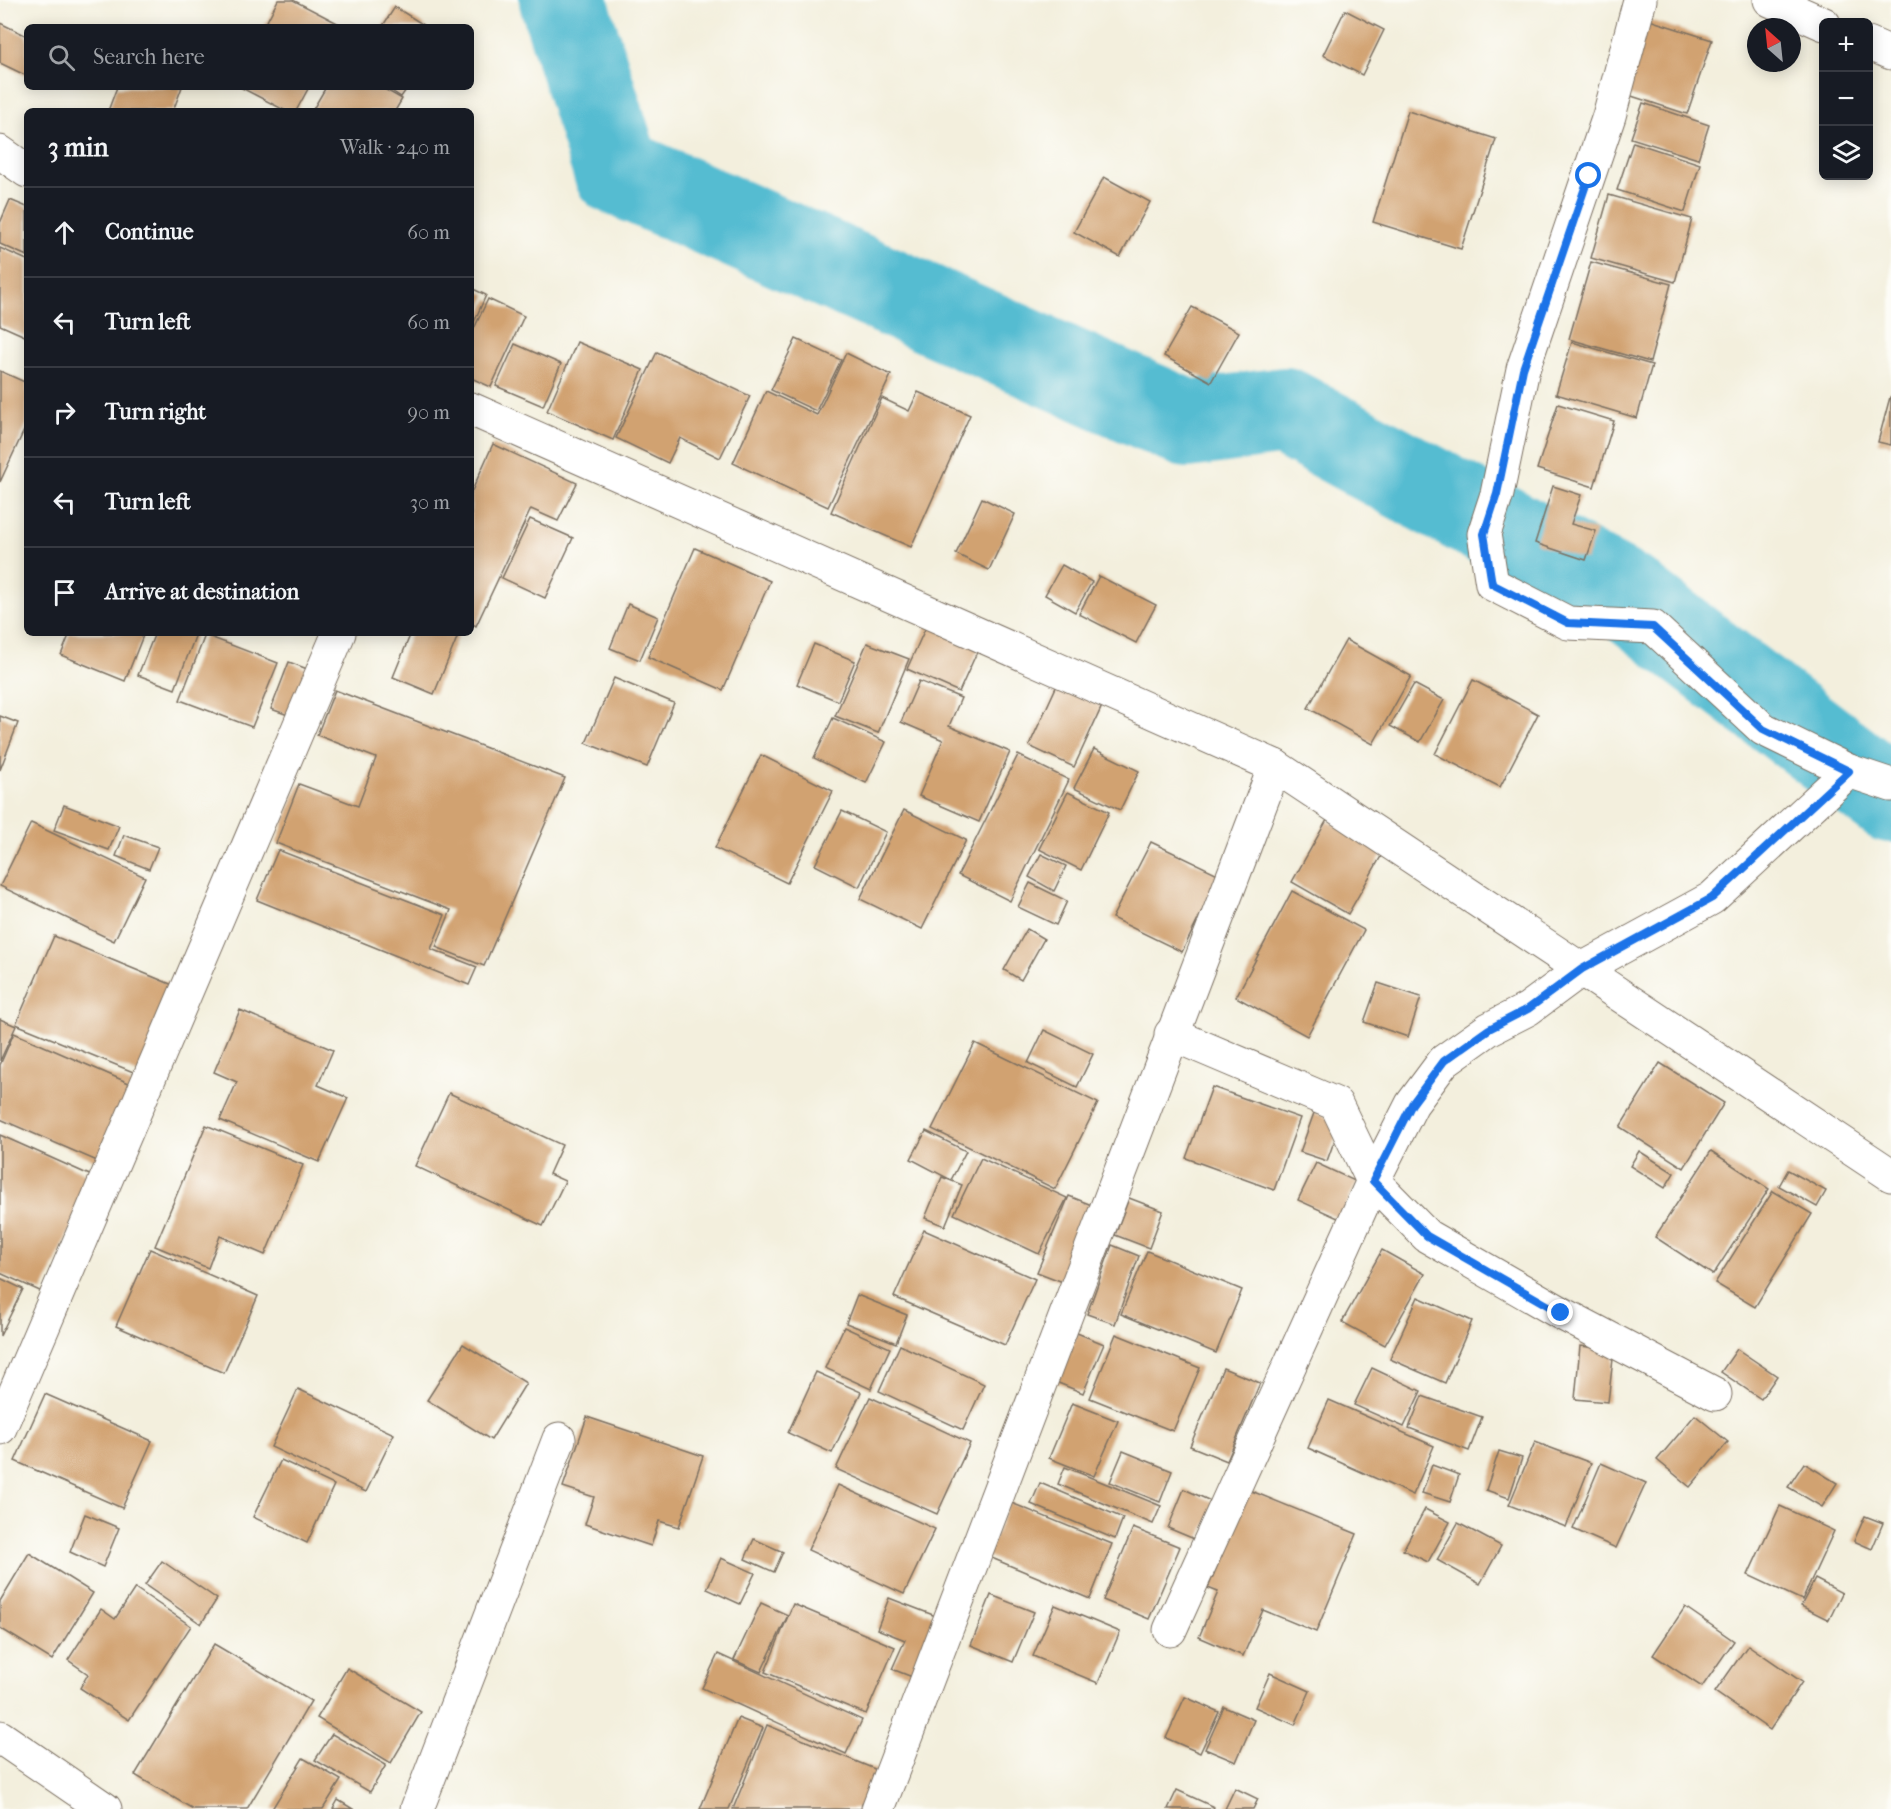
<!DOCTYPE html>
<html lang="en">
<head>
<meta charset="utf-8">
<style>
  body { margin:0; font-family:"IM FELL French Canon",serif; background:#242831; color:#f1f3f6 }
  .controls { position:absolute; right:18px; top:18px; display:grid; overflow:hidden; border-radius:9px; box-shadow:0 3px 15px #0003 }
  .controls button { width:54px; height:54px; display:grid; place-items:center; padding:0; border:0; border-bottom:2px solid #363941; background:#171b24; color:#f1f3f6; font:30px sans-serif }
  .compass { position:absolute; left:1747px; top:18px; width:54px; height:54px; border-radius:50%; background:#171b24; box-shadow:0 3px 15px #0003; rotate:333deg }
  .stop { position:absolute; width:18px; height:18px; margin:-14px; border:4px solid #1a73e8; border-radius:50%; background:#fff }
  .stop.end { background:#1a73e8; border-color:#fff; box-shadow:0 2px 6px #0008 }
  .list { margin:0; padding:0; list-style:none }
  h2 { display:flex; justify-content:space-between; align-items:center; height:78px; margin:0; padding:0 24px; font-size:26px }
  h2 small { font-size:20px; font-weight:400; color:#9ea1a6 }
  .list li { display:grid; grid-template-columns:39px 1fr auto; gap:18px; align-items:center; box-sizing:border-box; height:90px; padding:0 24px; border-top:2px solid #363941 }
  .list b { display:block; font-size:22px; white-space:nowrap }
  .list em { font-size:20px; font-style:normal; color:#9ea1a6 }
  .icon { flex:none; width:33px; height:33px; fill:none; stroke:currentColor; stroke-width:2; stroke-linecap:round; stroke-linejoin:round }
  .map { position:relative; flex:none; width:1891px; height:1809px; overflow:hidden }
  .search { position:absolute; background:#171b24; box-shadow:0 3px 15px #0003; left:24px; top:24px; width:450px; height:66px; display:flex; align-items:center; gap:15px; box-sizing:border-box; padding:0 21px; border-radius:9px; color:#9ea1a6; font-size:22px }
  .panel { position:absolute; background:#171b24; box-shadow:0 3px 15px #0003; left:24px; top:108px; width:450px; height:528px; border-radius:9px }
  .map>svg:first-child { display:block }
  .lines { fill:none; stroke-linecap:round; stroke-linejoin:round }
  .river { stroke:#54bcd1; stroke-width:88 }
  .building { fill:#d1a271 }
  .street-casing { stroke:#7b6f61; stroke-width:35 }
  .secondary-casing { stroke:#7b6f61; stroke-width:35 }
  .street { stroke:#fff; stroke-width:33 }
  .secondary { stroke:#fff; stroke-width:33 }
  .route { stroke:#1a73e8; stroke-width:8 }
</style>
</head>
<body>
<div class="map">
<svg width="1891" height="1809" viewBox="0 0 1891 1809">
  <rect width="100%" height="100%" fill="#fdfcf7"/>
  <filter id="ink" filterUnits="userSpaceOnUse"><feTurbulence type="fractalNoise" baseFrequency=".0167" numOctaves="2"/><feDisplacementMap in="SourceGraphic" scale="12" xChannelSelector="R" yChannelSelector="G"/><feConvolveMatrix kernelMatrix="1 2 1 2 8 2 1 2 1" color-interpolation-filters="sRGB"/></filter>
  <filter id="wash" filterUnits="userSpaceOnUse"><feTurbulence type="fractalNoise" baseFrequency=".008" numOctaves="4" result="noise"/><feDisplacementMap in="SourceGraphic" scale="24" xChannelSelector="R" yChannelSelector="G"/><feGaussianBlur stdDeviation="1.35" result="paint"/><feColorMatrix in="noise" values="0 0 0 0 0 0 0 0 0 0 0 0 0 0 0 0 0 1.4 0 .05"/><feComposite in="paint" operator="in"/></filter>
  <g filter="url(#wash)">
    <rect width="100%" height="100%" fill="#f3efdd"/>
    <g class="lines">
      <polyline class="river" points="563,0 617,171 1188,424 1284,411 1629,598 1891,799"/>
    </g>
    <g id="blocks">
      <g class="building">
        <polygon points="278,0 293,0 345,27 264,27"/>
        <polygon points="395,7 427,27 382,27"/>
        <polygon points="1345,10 1384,30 1362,75 1323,55"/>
        <polygon points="1643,18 1712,40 1687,114 1619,92"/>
        <polygon points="0,23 27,36 27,76 0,63"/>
        <polygon points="117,87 182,87 173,111 108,111"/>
        <polygon points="240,87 309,87 296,111 286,111"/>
        <polygon points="326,87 381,87 402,99 395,111 312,111"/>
        <polygon points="386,87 408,87 401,97"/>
        <polygon points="1643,103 1709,125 1698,159 1631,138"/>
        <polygon points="1408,111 1496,139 1461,249 1373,222"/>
        <polygon points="1633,142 1700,164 1685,212 1617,190"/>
        <polygon points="1104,177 1150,202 1120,257 1074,232"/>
        <polygon points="1609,195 1692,219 1675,282 1591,258"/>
        <polygon points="10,200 27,207 27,256 0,244 0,223"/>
        <polygon points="0,248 27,260 27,337 0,325"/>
        <polygon points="1591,262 1671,284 1650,362 1569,339"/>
        <polygon points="471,288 486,295 471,329"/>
        <polygon points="488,299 524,316 491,387 471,378 471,335"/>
        <polygon points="1192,307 1239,332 1211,382 1164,356"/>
        <polygon points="796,339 841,360 816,411 771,390"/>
        <polygon points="577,342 643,370 613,440 547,411"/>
        <polygon points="1572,342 1652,365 1637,418 1556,394"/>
        <polygon points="515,344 561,364 543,406 496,386"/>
        <polygon points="657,352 750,396 720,458 680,438 668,463 616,438"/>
        <polygon points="846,353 891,375 828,507 733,463 766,391 817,415"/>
        <polygon points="0,371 27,383 27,424 0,482"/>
        <polygon points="918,392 970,415 911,547 831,512 882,398 909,411"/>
        <polygon points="1890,397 1891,397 1891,445 1878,442"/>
        <polygon points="1558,404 1614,421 1594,487 1537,469"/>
        <polygon points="493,444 577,483 558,521 531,509 476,626 471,623 471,493"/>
        <polygon points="1553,486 1581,495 1571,524 1596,531 1586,560 1535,543"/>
        <polygon points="982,498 1015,514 989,570 956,554"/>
        <polygon points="530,519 573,538 545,598 502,578"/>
        <polygon points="695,548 770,581 723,690 648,657"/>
        <polygon points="1062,565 1092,582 1075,612 1045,595"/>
        <polygon points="1099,576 1156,605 1136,643 1079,614"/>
        <polygon points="628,604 658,617 640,660 610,648"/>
        <polygon points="929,620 981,643 959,692 907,669"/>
        <polygon points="70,633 144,633 125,681 61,655"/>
        <polygon points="155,633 196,634 175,689 138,675"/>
        <polygon points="411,633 459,633 434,694 393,677"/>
        <polygon points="205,635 278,663 252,727 180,700"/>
        <polygon points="1346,640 1411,676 1373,744 1308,708"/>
        <polygon points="867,643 909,659 878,733 835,716"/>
        <polygon points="814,644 855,661 838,701 797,684"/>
        <polygon points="289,662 315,672 297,718 271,709"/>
        <polygon points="614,678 674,703 647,767 586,743"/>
        <polygon points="1473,680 1538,714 1500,787 1435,754"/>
        <polygon points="919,681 961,698 949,726 1010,752 979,822 919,796 943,740 901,722"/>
        <polygon points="1414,684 1444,700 1420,742 1390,726"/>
        <polygon points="1057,685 1102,706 1074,767 1029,746"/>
        <polygon points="335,690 565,778 484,966 436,947 451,910 276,843 299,784 358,806 376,758 317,735"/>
        <polygon points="0,716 18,723 0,770"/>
        <polygon points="833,718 886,742 866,783 814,758"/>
        <polygon points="1094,749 1139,771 1120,810 1074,788"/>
        <polygon points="761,755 833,791 787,883 715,848"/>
        <polygon points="1018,755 1069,780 1010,901 958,875"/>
        <polygon points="1068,792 1109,812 1081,870 1039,849"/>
        <polygon points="64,805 119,826 109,850 54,830"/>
        <polygon points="904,810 966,840 922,929 860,899"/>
        <polygon points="842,811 886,832 859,887 815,865"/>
        <polygon points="1327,820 1384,851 1348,914 1292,882"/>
        <polygon points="31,823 145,877 114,941 0,886"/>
        <polygon points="124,835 158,847 149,869 116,856"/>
        <polygon points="1151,842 1220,875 1182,952 1112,918"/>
        <polygon points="278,850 445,915 431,949 477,967 469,985 257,900"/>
        <polygon points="1041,854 1066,866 1054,891 1029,877"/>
        <polygon points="1030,883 1067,901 1056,925 1018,907"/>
        <polygon points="1292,891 1364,930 1307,1036 1236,997"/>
        <polygon points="1027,929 1044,939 1021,980 1004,970"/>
        <polygon points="54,936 180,988 143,1076 16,1024"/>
        <polygon points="1378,983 1421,997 1408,1037 1364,1022"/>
        <polygon points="240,1010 333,1050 318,1085 348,1098 319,1162 220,1120 237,1082 214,1072"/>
        <polygon points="0,1019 16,1026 0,1061"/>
        <polygon points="1044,1030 1093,1054 1077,1087 1028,1063"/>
        <polygon points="14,1033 138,1087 104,1164 0,1119 0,1065"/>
        <polygon points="975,1043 1098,1103 1055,1189 932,1129"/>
        <polygon points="1660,1063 1724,1103 1684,1168 1620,1127"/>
        <polygon points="1212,1087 1300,1118 1274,1190 1186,1158"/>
        <polygon points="449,1093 562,1145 549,1174 565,1181 543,1226 415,1166"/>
        <polygon points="1314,1113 1341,1122 1327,1161 1300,1152"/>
        <polygon points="206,1125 303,1165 265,1255 220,1236 208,1268 155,1246"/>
        <polygon points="926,1131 966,1151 951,1180 911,1159"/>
        <polygon points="0,1135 94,1177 42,1292 0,1273"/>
        <polygon points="1639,1151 1674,1173 1665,1188 1630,1166"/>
        <polygon points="1711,1151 1769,1189 1713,1275 1655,1237"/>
        <polygon points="981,1158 1067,1198 1039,1254 954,1214"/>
        <polygon points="1316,1163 1357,1182 1340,1219 1298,1200"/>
        <polygon points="1788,1170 1826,1191 1817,1207 1779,1186"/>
        <polygon points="942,1177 962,1185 945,1226 925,1218"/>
        <polygon points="1773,1191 1812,1214 1755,1307 1715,1283"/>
        <polygon points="1069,1196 1094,1206 1063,1282 1037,1272"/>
        <polygon points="1129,1198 1163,1211 1149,1248 1115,1235"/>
        <polygon points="924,1230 1035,1279 1005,1345 894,1297"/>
        <polygon points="1112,1245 1139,1256 1115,1324 1087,1314"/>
        <polygon points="150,1249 258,1296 224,1373 116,1326"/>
        <polygon points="1382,1250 1425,1274 1385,1345 1342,1322"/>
        <polygon points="1147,1251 1242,1290 1216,1353 1121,1314"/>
        <polygon points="0,1278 23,1289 0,1336"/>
        <polygon points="857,1295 907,1315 896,1343 846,1323"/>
        <polygon points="1418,1297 1472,1321 1445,1383 1390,1359"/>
        <polygon points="844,1327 890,1348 871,1389 825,1368"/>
        <polygon points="1077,1333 1104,1344 1083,1393 1056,1382"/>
        <polygon points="1116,1334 1200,1368 1173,1431 1090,1398"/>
        <polygon points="463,1344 526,1383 491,1440 427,1400"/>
        <polygon points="900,1345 984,1384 963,1430 879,1391"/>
        <polygon points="1580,1346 1614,1350 1608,1402 1575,1399"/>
        <polygon points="1737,1349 1777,1376 1761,1399 1721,1372"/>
        <polygon points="1223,1368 1260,1383 1227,1461 1190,1446"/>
        <polygon points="1372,1368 1421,1391 1404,1427 1354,1405"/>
        <polygon points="816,1372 861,1392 832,1453 788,1433"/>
        <polygon points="298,1389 394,1434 366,1492 271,1447"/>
        <polygon points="45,1394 152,1441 122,1508 15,1461"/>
        <polygon points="1422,1396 1482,1417 1469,1451 1409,1428"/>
        <polygon points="870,1397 970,1443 937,1514 836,1469"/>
        <polygon points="1329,1400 1434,1446 1413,1495 1308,1448"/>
        <polygon points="1072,1403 1118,1421 1094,1476 1049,1458"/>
        <polygon points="1695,1415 1728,1442 1690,1487 1657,1460"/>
        <polygon points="587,1417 703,1456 679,1527 659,1521 651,1546 585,1524 594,1497 563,1487"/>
        <polygon points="1535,1442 1591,1463 1566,1527 1509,1505"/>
        <polygon points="1123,1451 1172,1471 1160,1502 1110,1482"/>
        <polygon points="1499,1451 1522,1458 1509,1498 1486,1490"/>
        <polygon points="281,1460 334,1485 307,1543 253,1517"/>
        <polygon points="1601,1463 1646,1483 1616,1548 1573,1529"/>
        <polygon points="1804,1463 1837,1483 1822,1507 1788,1487"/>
        <polygon points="1432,1465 1459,1475 1450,1502 1422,1493"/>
        <polygon points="1065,1467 1161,1506 1153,1524 1058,1484"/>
        <polygon points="1040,1483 1123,1518 1115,1539 1031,1504"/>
        <polygon points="838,1485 935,1529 904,1594 808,1550"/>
        <polygon points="1184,1489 1215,1503 1199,1541 1168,1528"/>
        <polygon points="1249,1490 1357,1534 1316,1632 1263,1610 1243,1656 1199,1637 1218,1592 1208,1588"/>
        <polygon points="1009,1502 1112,1544 1090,1599 987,1556"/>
        <polygon points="1780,1506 1834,1531 1802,1600 1748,1575"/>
        <polygon points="1425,1509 1450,1522 1428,1562 1403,1550"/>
        <polygon points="85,1514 119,1528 103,1567 70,1552"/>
        <polygon points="1865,1516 1883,1523 1872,1549 1854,1541"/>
        <polygon points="1458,1523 1501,1546 1480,1584 1437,1560"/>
        <polygon points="1133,1528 1180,1547 1149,1619 1103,1600"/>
        <polygon points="754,1539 783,1552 774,1572 745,1559"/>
        <polygon points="29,1553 93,1593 52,1660 0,1628 0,1601"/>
        <polygon points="721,1558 755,1573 740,1604 707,1589"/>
        <polygon points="162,1561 217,1599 201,1624 145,1585"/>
        <polygon points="1815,1579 1842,1593 1829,1620 1801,1606"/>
        <polygon points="135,1588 191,1626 129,1720 80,1688 88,1674 68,1660 101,1609 115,1619"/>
        <polygon points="991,1595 1034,1612 1013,1662 971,1645"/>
        <polygon points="889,1598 946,1620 920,1680 892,1669 905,1640 877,1629"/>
        <polygon points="761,1603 788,1615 761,1672 734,1660"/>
        <polygon points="793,1604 895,1647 866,1714 765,1672"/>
        <polygon points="1055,1605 1120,1632 1098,1683 1033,1656"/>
        <polygon points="1685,1607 1734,1641 1702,1687 1653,1655"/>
        <polygon points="214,1644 311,1701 247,1809 193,1809 135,1775"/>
        <polygon points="1748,1645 1802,1682 1770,1730 1715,1692"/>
        <polygon points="718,1654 862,1720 846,1754 702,1688"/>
        <polygon points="347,1668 421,1712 391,1763 317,1718"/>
        <polygon points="1270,1673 1310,1691 1295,1725 1255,1707"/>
        <polygon points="1185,1697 1219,1712 1200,1753 1166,1738"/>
        <polygon points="1224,1707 1254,1720 1236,1762 1205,1749"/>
        <polygon points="738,1718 763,1728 729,1809 700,1809"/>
        <polygon points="767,1725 877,1770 861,1809 733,1809"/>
        <polygon points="332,1734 386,1765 370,1792 315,1760"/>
        <polygon points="303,1758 341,1780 323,1809 272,1809"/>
        <polygon points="1235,1788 1258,1799 1253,1809 1225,1809"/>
        <polygon points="1177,1790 1214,1807 1213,1809 1168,1809"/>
        <polygon points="338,1800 353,1809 333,1809"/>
      </g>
    </g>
  </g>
  <g filter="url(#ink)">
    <use href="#blocks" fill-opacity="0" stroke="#7b6f61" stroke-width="1.5"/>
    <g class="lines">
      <g class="street-casing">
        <g id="street">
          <polyline points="1640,0 1609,116 1523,369 1497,494 1484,534 1492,584 1568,623 1653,627 1763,729 1849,771 1891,785"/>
          <polyline points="1770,0 1824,24"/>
          <polyline points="1868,43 1891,53"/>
          <polyline points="0,152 27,171"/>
          <polyline points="471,409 1275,766 1891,1175"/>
          <polyline points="1171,1034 1336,1104 1373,1181 1427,1236 1561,1313 1715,1394"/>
          <polyline points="0,1428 339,633"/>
          <polyline points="1170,1630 1373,1181 1412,1104 1444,1061 1489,1029 1528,1009 1582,969 1712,898 1849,771"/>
          <polyline points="417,1809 559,1439"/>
          <polyline points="878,1809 1275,766"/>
        </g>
      </g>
      <g class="secondary-casing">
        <polyline id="secondary" points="0,1737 105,1809"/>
      </g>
      <use href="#street" class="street"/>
      <use href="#secondary" class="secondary"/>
    </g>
  </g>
  <g class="lines" filter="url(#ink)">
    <polyline class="route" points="1561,1313 1427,1236 1373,1181 1412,1104 1444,1061 1489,1029 1528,1009 1582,969 1712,898 1849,771 1763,729 1653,627 1568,623 1492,584 1484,534 1497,494 1523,369 1589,176"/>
  </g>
</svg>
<div class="controls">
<button>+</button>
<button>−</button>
<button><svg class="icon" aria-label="layers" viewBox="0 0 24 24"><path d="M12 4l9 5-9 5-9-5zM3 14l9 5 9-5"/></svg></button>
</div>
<svg class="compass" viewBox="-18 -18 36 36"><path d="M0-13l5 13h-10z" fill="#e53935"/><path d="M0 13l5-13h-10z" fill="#9ea1a6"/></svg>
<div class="stop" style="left:1589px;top:176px"></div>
<div class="stop end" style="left:1561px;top:1313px"></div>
<div class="search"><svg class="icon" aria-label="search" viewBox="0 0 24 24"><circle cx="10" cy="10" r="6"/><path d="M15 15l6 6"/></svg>Search here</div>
<section class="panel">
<h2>3 min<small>Walk · 240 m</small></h2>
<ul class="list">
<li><svg class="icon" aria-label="ahead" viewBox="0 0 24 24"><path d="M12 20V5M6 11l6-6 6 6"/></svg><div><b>Continue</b></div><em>60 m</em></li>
<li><svg class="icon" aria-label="left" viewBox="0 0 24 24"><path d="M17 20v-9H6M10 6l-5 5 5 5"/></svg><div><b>Turn left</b></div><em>60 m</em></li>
<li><svg class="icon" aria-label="right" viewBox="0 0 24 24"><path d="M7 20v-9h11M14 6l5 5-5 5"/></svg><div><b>Turn right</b></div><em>90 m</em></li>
<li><svg class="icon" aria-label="left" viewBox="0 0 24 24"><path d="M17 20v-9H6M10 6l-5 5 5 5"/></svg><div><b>Turn left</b></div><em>30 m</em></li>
<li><svg class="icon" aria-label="arrive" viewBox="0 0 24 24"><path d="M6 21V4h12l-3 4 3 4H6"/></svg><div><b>Arrive at destination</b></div></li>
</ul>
</section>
</div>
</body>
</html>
